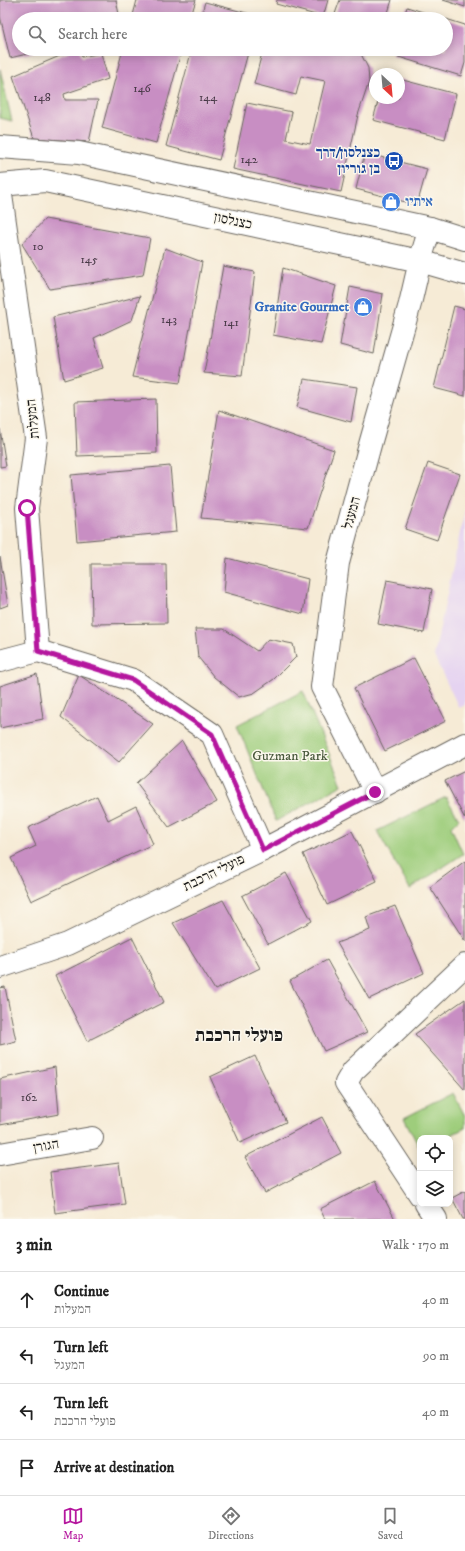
<!DOCTYPE html>
<html lang="en">
<head>
<meta charset="utf-8">
<style>
  body { margin:0; font-family:"IM FELL DW Pica","Frank Ruhl Libre",serif; background:#f6f6f6; color:#222 }
  .controls { position:absolute; right:12px; bottom:12px; display:grid; overflow:hidden; border-radius:8px; box-shadow:0 2px 10px #0003 }
  .controls button { width:36px; height:36px; display:grid; place-items:center; padding:0; border:0; border-bottom:1px solid #e0e0e0; background:#fff; color:#222; font:20px sans-serif }
  .compass { position:absolute; left:369px; top:68px; width:36px; height:36px; border-radius:50%; background:#fff; box-shadow:0 2px 10px #0003; rotate:154deg }
  .stop { position:absolute; width:12px; height:12px; margin:-9px; border:3px solid #b5179e; border-radius:50%; background:#fff }
  .stop.end { background:#b5179e; border-color:#fff; box-shadow:0 1px 4px #0008 }
  .list { margin:0; padding:0; list-style:none }
  h2 { display:flex; justify-content:space-between; align-items:center; height:52px; margin:0; padding:0 16px; font-size:17px }
  h2 small { font-size:13px; font-weight:400; color:#767676 }
  .list li { display:grid; grid-template-columns:26px 1fr auto; gap:12px; align-items:center; box-sizing:border-box; height:56px; padding:0 16px; border-top:1px solid #e0e0e0 }
  .list b { display:block; font-size:15px; white-space:nowrap }
  .list p { margin:0; font-size:13px; white-space:nowrap; color:#767676 }
  .list em { font-size:13px; font-style:normal; color:#767676 }
  .icon { flex:none; width:22px; height:22px; fill:none; stroke:currentColor; stroke-width:2; stroke-linecap:round; stroke-linejoin:round }
  .map { position:relative; flex:none; width:465px; height:1219px; overflow:hidden }
  .search { position:absolute; background:#fff; box-shadow:0 2px 10px #0003; left:12px; right:12px; top:12px; height:44px; display:flex; align-items:center; gap:10px; box-sizing:border-box; padding:0 14px; border-radius:22px; color:#767676; font-size:15px }
  .sheet { height:276px; background:#fff }
  nav { display:flex; justify-content:space-around; align-items:center; box-sizing:border-box; height:56px; border-top:1px solid #e0e0e0; background:#fff; font-size:11px; color:#767676 }
  nav a { display:grid; justify-items:center; gap:2px }
  nav .on { color:#b5179e }
  .map>svg:first-child { display:block }
  .built { fill:#e5d3f1 }
  .green { fill:#9ecd7b; stroke:#5d744c }
  .building { fill:#c88ec3 }
  .lines { fill:none; stroke-linecap:round; stroke-linejoin:round }
  .minor-casing { stroke:#68645d; stroke-width:24 }
  .minor { stroke:#fff; stroke-width:22 }
  .route { stroke:#b5179e; stroke-width:5 }
  .labels { text-anchor:middle; dominant-baseline:central; stroke-width:3; stroke-linejoin:round; paint-order:stroke }
  .number-label { font-size:12px; fill:#473846 }
  .transit-label { font-size:14px; font-weight:bold; fill:#164399; stroke:#fbf7ec; text-anchor:end }
  .shop-label { font-size:14px; font-weight:bold; fill:#366cbe; stroke:#fbf7ec; text-anchor:start }
  .street-label { font-size:14px; fill:#1c1c1c; stroke:#fbf7ec }
  .park-label { font-size:14px; fill:#4a5a3d; stroke:#fbf7ec }
  .district-label { font-size:18px; font-weight:bold; fill:#1c1c1c; stroke:#fbf7ec }
</style>
</head>
<body>
<div class="map">
<svg width="465" height="1219" viewBox="0 0 465 1219">
  <rect width="100%" height="100%" fill="#fbf7ec"/>
  <filter id="ink" filterUnits="userSpaceOnUse"><feTurbulence type="fractalNoise" baseFrequency=".025" numOctaves="2"/><feDisplacementMap in="SourceGraphic" scale="8" xChannelSelector="R" yChannelSelector="G"/><feConvolveMatrix kernelMatrix="1 2 1 2 8 2 1 2 1" color-interpolation-filters="sRGB"/></filter>
  <filter id="wash" filterUnits="userSpaceOnUse"><feTurbulence type="fractalNoise" baseFrequency=".012" numOctaves="4" result="noise"/><feDisplacementMap in="SourceGraphic" scale="16" xChannelSelector="R" yChannelSelector="G"/><feGaussianBlur stdDeviation="0.9" result="paint"/><feColorMatrix in="noise" values="0 0 0 0 0 0 0 0 0 0 0 0 0 0 0 0 0 1.4 0 .05"/><feComposite in="paint" operator="in"/></filter>
  <g filter="url(#wash)">
    <rect width="100%" height="100%" fill="#f6ebd6"/>
    <polygon class="built" points="465,509 465,705 459,708 434,656"/>
    <g class="green">
      <polygon points="0,69 12,121 0,118"/>
      <polygon points="303,691 342,785 276,821 237,725"/>
      <polygon points="446,797 459,819 451,827 463,854 410,889 377,831"/>
      <polygon points="453,1093 465,1116 465,1128 445,1138 420,1138 420,1149 404,1118"/>
    </g>
    <g id="blocks">
      <g class="building">
        <polygon points="0,0 116,0 120,19 19,19 19,49 44,50 10,58 0,16"/>
        <polygon points="137,0 196,0 190,19 132,19"/>
        <polygon points="277,0 328,0 323,17 276,4"/>
        <polygon points="340,0 392,0 386,19 352,19 335,14"/>
        <polygon points="443,0 465,0 465,7"/>
        <polygon points="205,2 258,16 258,19 200,19"/>
        <polygon points="407,7 445,19 403,19"/>
        <polygon points="446,19 465,25 465,63 461,76 392,55 394,49 446,49"/>
        <polygon points="76,49 79,49 82,57 101,53 108,79 64,94 65,100 98,100 89,142 34,138 13,76"/>
        <polygon points="123,49 182,49 156,143 102,128"/>
        <polygon points="192,49 249,49 219,160 166,146"/>
        <polygon points="263,49 355,49 359,50 368,68 369,82 358,115 341,192 233,169 247,103 292,112 286,139 310,144 325,81 301,76 296,95 254,84"/>
        <polygon points="399,79 456,94 445,139 373,120 379,98 399,98"/>
        <polygon points="365,153 427,169 417,205 356,189"/>
        <polygon points="45,219 150,238 143,275 50,289 22,244"/>
        <polygon points="165,248 202,262 180,383 132,377"/>
        <polygon points="223,266 255,272 242,376 204,373"/>
        <polygon points="283,268 336,286 321,344 273,335"/>
        <polygon points="350,287 383,294 374,354 340,345"/>
        <polygon points="140,296 132,320 94,338 103,368 64,380 53,317"/>
        <polygon points="454,306 465,309 465,396 434,388"/>
        <polygon points="304,379 357,387 351,422 297,407"/>
        <polygon points="156,399 157,453 77,456 75,402"/>
        <polygon points="219,410 334,450 308,528 201,518"/>
        <polygon points="0,429 6,466 0,467"/>
        <polygon points="428,463 460,474 437,540 405,529"/>
        <polygon points="170,466 176,532 77,541 71,475"/>
        <polygon points="0,557 8,605 0,608"/>
        <polygon points="227,558 308,579 303,614 224,592"/>
        <polygon points="91,564 166,564 167,623 92,624"/>
        <polygon points="387,580 432,589 424,633 378,624"/>
        <polygon points="195,629 224,629 257,651 268,639 293,644 296,657 274,679 254,693 239,697 214,677 198,657"/>
        <polygon points="414,658 446,721 385,751 354,688"/>
        <polygon points="37,674 43,719 0,728 0,686"/>
        <polygon points="79,675 153,724 119,762 61,717"/>
        <polygon points="182,741 217,802 169,827 136,783"/>
        <polygon points="465,771 465,819 445,781"/>
        <polygon points="97,796 108,820 136,806 153,844 31,901 11,858 36,846 28,828"/>
        <polygon points="352,831 377,881 327,905 303,854"/>
        <polygon points="465,861 465,941 430,887"/>
        <polygon points="286,873 312,921 268,944 242,896"/>
        <polygon points="223,900 260,968 215,990 173,923"/>
        <polygon points="395,906 424,973 369,999 337,943 370,930 366,917"/>
        <polygon points="132,937 164,1002 87,1041 55,976"/>
        <polygon points="327,960 367,1032 324,1051 290,981"/>
        <polygon points="5,987 16,1041 0,1045 0,988"/>
        <polygon points="465,999 465,1090 415,1034"/>
        <polygon points="255,1056 286,1122 240,1143 210,1077"/>
        <polygon points="55,1067 59,1114 0,1125 0,1079"/>
        <polygon points="322,1117 341,1153 265,1193 245,1157"/>
        <polygon points="119,1163 125,1204 55,1213 50,1172"/>
        <polygon points="375,1181 395,1219 325,1219 320,1209"/>
        <polygon points="465,1191 465,1219 463,1219 452,1198"/>
      </g>
    </g>
  </g>
  <g filter="url(#ink)">
    <use href="#blocks" fill-opacity="0" stroke="#68645d" stroke-width="1"/>
    <g class="lines">
      <g class="minor-casing">
        <g id="minor">
          <polyline points="0,147 79,153 430,228 465,239"/>
          <polyline points="0,185 45,181 420,261 465,274"/>
          <polyline points="0,188 36,438 27,508 38,651"/>
          <polyline points="0,661 38,651 133,680 212,734 263,850"/>
          <polyline points="375,792 322,687 338,563 371,441 410,304 420,261 430,228"/>
          <polyline points="0,967 68,944 263,850 465,744"/>
          <polyline points="0,1154 92,1138"/>
          <polyline points="420,1195 346,1083 353,1071 465,965"/>
          <polyline points="426,1204 436,1219"/>
        </g>
      </g>
      <use href="#minor" class="minor"/>
    </g>
  </g>
  <g class="lines" filter="url(#ink)">
    <polyline class="route" points="27,508 38,651 133,680 212,734 263,850 375,792"/>
  </g>
  <defs>
    <g id="bus-disc" transform="scale(1)"><circle r="9.5" fill="#1a4fb4" stroke="#fbf7ec"/><path d="M-5-6H5V4H4V6H2V4H-2V6H-4V4H-5ZM-3.5-4V0h7V-4ZM-3.5 1.2v1.5H-2V1.2ZM2 1.2v1.5H3.5V1.2Z" fill="#fff"/></g>
    <g id="shop-disc" transform="scale(1)"><circle r="9.5" fill="#3f7fe0" stroke="#fbf7ec"/><path d="M-5-2.5h2.3a2.7 3.5 0 0 1 5.4 0H5L5.5 6h-11ZM-1.5-2.5h3a1.5 2.3 0 0 0-3 0Z" fill="#fff"/></g>
  </defs>
  <g fill-rule="evenodd">
    <use href="#bus-disc" x="394" y="161"/>
    <use href="#shop-disc" x="391" y="202"/>
    <use href="#shop-disc" x="363" y="307"/>
  </g>
  <g class="labels">
    <g class="number-label">
      <text x="142" y="88">146</text>
      <text x="42" y="97">148</text>
      <text x="208" y="97">144</text>
      <text x="249" y="159">142</text>
      <text x="38" y="246">10</text>
      <text x="89" y="259">145</text>
      <text x="169" y="319">143</text>
      <text x="231" y="322">141</text>
      <text x="29" y="1097">162</text>
    </g>
    <g class="transit-label">
      <text x="380" y="153">כצנלסון/דרך<tspan x="380" dy="16">בן גוריון</tspan></text>
    </g>
    <g class="shop-label">
      <text x="405" y="202">איתיו</text>
      <text x="349" y="307" text-anchor="end">Granite Gourmet</text>
    </g>
    <g class="street-label">
      <text transform="translate(233 221) rotate(12)">כצנלסון</text>
      <text transform="translate(33 419) rotate(-96)">המעלות</text>
      <text transform="translate(352 513) rotate(-75)">המעגל</text>
      <text transform="translate(214 873) rotate(-26)">פועלי הרכבת</text>
      <text transform="translate(46 1146) rotate(-10)">הגורן</text>
    </g>
    <g class="park-label">
      <text x="290" y="756">Guzman Park</text>
    </g>
    <g class="district-label">
      <text x="239" y="1036">פועלי הרכבת</text>
    </g>
  </g>
</svg>
<div class="controls">
<button><svg class="icon" aria-label="locate" viewBox="0 0 24 24"><circle cx="12" cy="12" r="6"/><path d="M12 2v4M12 18v4M2 12h4M18 12h4"/></svg></button>
<button><svg class="icon" aria-label="layers" viewBox="0 0 24 24"><path d="M12 4l9 5-9 5-9-5zM3 14l9 5 9-5"/></svg></button>
</div>
<svg class="compass" viewBox="-18 -18 36 36"><path d="M0-13l5 13h-10z" fill="#e53935"/><path d="M0 13l5-13h-10z" fill="#767676"/></svg>
<div class="stop" style="left:27px;top:508px"></div>
<div class="stop end" style="left:375px;top:792px"></div>
<div class="search"><svg class="icon" aria-label="search" viewBox="0 0 24 24"><circle cx="10" cy="10" r="6"/><path d="M15 15l6 6"/></svg>Search here</div>
</div>
<section class="sheet">
<h2>3 min<small>Walk · 170 m</small></h2>
<ul class="list">
<li><svg class="icon" aria-label="ahead" viewBox="0 0 24 24"><path d="M12 20V5M6 11l6-6 6 6"/></svg><div><b>Continue</b><p>המעלות</p></div><em>40 m</em></li>
<li><svg class="icon" aria-label="left" viewBox="0 0 24 24"><path d="M17 20v-9H6M10 6l-5 5 5 5"/></svg><div><b>Turn left</b><p>המעגל</p></div><em>90 m</em></li>
<li><svg class="icon" aria-label="left" viewBox="0 0 24 24"><path d="M17 20v-9H6M10 6l-5 5 5 5"/></svg><div><b>Turn left</b><p>פועלי הרכבת</p></div><em>40 m</em></li>
<li><svg class="icon" aria-label="arrive" viewBox="0 0 24 24"><path d="M6 21V4h12l-3 4 3 4H6"/></svg><div><b>Arrive at destination</b></div></li>
</ul>
</section>
<nav>
<a class="on"><svg class="icon" aria-label="map" viewBox="0 0 24 24"><path d="M3 6l6-2 6 2 6-2v14l-6 2-6-2-6 2zM9 4v14M15 6v14"/></svg>Map</a>
<a><svg class="icon" aria-label="directions" viewBox="0 0 24 24"><path d="M12 3l9 9-9 9-9-9zM9 14v-3h6M13 9l2 2-2 2"/></svg>Directions</a>
<a><svg class="icon" aria-label="saved" viewBox="0 0 24 24"><path d="M7 4h10v16l-5-4-5 4z"/></svg>Saved</a>
</nav>
</body>
</html>
